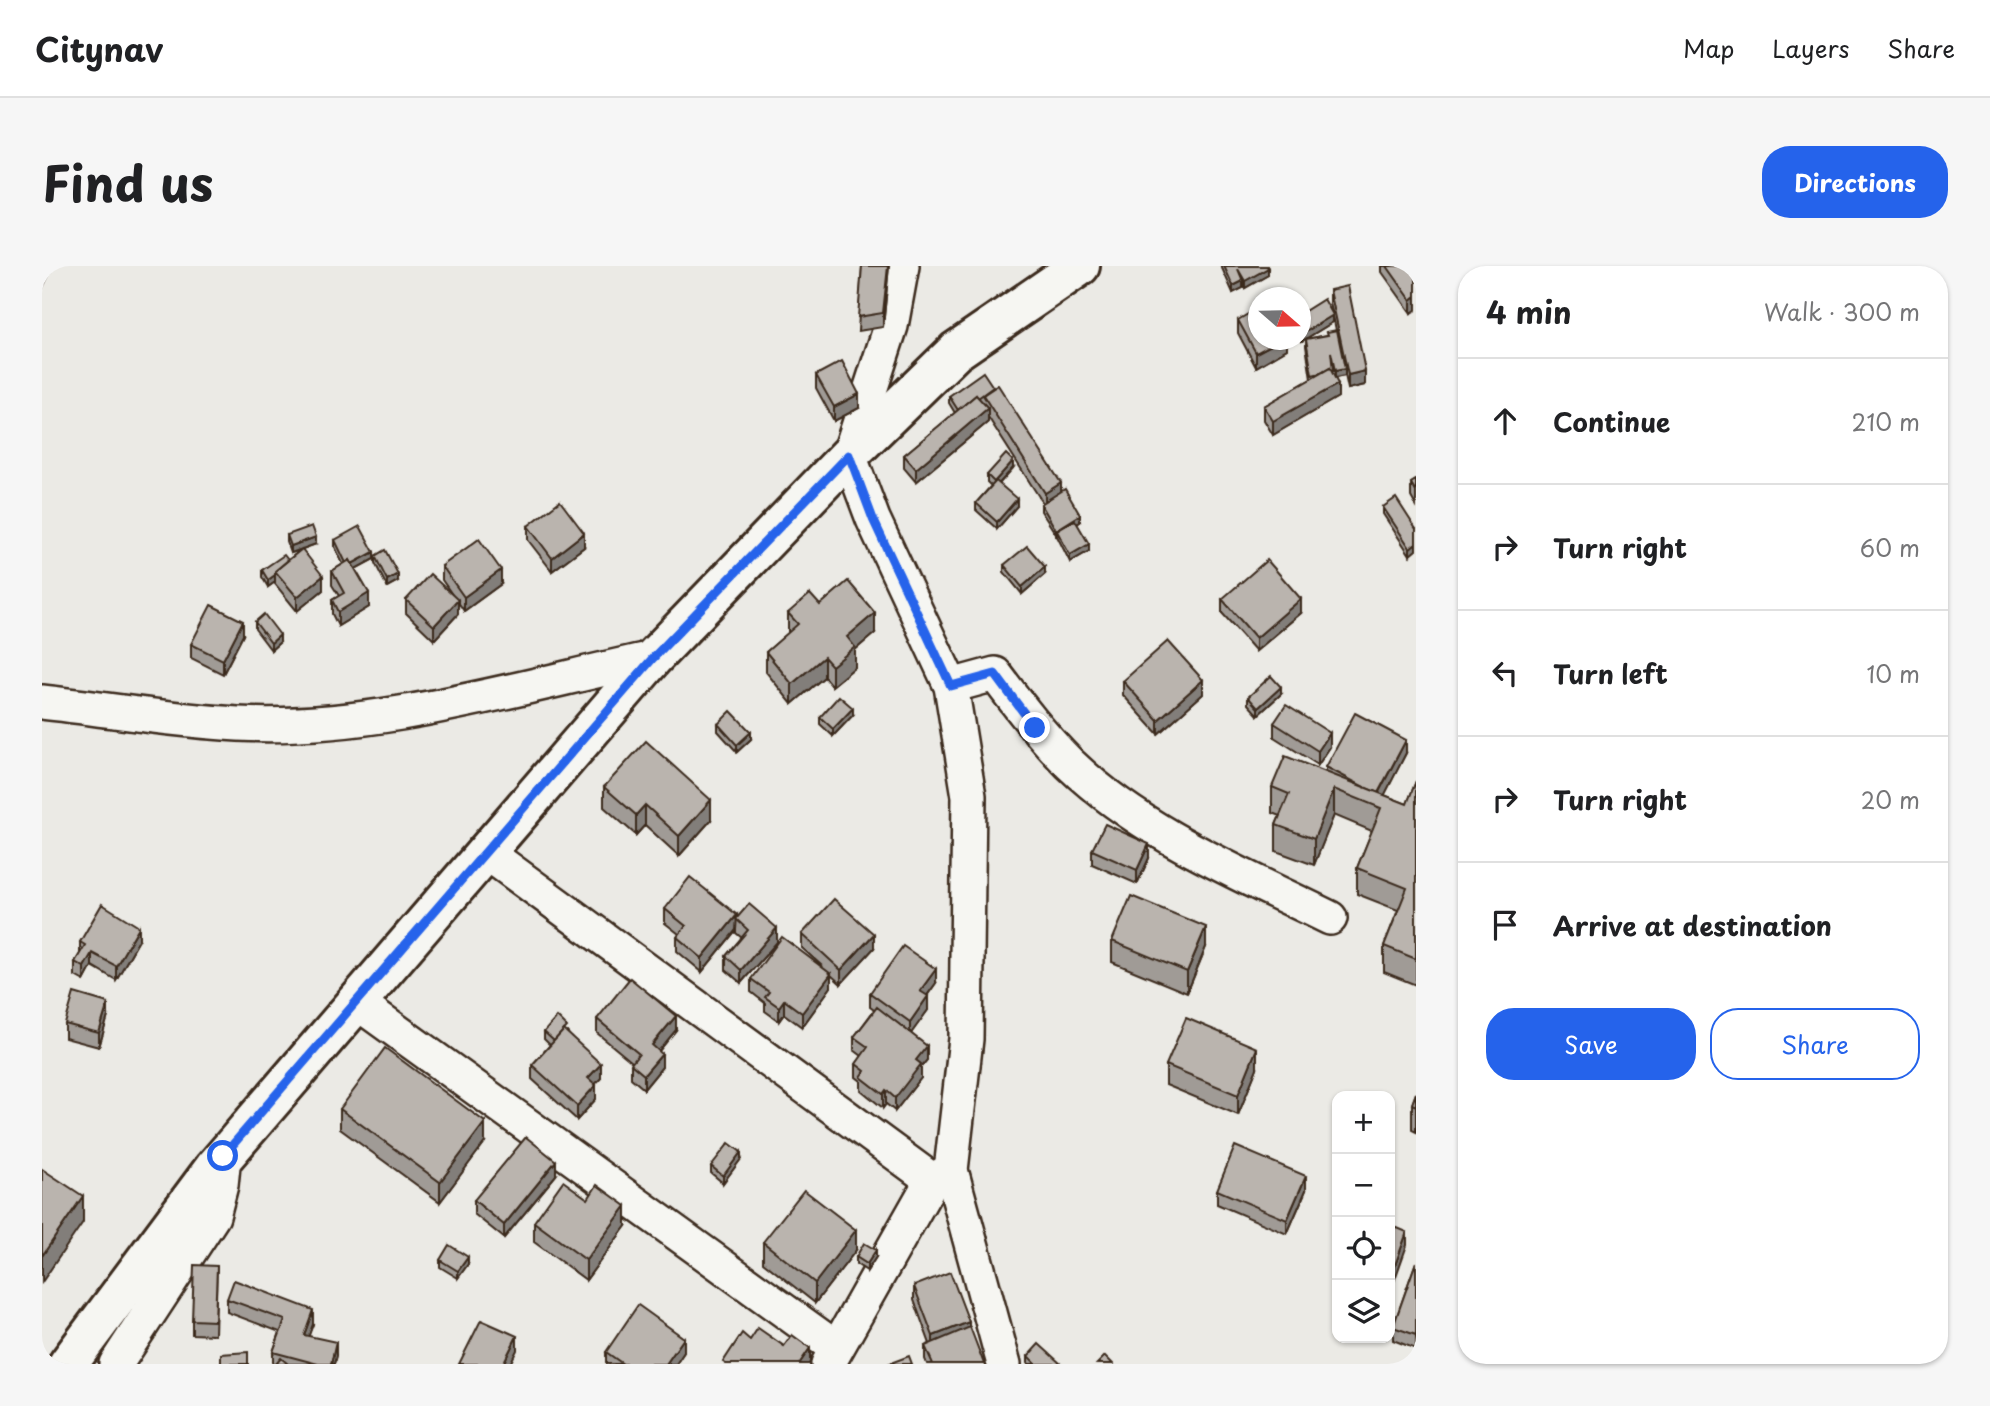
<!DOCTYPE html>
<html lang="en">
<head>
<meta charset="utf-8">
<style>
  body { margin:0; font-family:"Playpen Sans",sans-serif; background:#f6f6f6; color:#202124 }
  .controls { position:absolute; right:21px; bottom:21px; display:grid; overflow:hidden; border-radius:14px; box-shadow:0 2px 5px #0004 }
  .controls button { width:63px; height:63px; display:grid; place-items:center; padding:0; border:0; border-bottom:2px solid #e0e0e0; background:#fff; color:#202124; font:35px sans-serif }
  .compass { position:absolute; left:1206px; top:21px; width:63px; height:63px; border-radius:50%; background:#fff; box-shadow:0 2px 5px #0004; rotate:110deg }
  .stop { position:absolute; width:21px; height:21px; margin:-16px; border:5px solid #2563eb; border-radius:50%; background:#fff }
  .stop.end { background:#2563eb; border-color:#fff; box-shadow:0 2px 7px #0008 }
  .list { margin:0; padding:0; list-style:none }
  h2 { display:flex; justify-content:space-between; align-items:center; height:91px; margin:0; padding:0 28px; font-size:30px }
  h2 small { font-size:23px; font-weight:400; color:#757577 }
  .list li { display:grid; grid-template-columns:46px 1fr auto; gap:21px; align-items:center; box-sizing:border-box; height:126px; padding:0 28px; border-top:2px solid #e0e0e0 }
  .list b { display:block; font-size:26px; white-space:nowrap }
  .list em { font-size:23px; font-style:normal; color:#757577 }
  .actions { display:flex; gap:14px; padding:21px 28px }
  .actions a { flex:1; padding:16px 0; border:2px solid #2563eb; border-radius:28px; text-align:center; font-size:24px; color:#2563eb }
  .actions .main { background:#2563eb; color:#fff }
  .icon { flex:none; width:38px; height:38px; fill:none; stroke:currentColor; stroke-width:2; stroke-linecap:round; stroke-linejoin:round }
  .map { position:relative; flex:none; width:1374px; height:1098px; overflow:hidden; border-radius:28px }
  header { display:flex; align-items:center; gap:42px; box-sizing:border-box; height:98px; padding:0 35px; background:#fff; border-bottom:2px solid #e0e0e0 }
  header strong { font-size:33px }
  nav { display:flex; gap:38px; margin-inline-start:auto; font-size:24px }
  .intro { display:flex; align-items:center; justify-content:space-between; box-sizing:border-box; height:168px; padding:0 42px }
  h1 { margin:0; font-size:49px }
  .button { padding:18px 32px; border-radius:28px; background:#2563eb; color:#fff; font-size:24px; font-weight:700 }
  main { display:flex; gap:42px; padding:0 42px }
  aside { flex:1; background:#fff; border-radius:28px; box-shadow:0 2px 5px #0004 }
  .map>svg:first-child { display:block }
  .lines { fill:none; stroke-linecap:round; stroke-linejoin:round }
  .minor-casing { stroke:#3b2a1e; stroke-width:38 }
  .major-casing { stroke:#3b2a1e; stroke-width:44 }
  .minor { stroke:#f6f6f2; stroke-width:33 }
  .major { stroke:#f6f6f2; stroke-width:38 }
  .wall { fill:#a09b96; stroke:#3b2a1e; stroke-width:2 }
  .shaded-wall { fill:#827e7a; stroke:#3b2a1e; stroke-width:2 }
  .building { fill:#bab4ae; stroke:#3b2a1e; stroke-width:2 }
  .route { stroke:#2563eb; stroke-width:9 }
</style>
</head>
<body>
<header>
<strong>Citynav</strong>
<nav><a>Map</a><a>Layers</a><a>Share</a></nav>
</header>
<div class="intro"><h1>Find us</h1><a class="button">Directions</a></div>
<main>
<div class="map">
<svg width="1374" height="1098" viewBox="0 0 1374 1098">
  <rect width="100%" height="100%" fill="#ebeae5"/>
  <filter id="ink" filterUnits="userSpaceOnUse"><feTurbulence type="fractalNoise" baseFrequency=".0143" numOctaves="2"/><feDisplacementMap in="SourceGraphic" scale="14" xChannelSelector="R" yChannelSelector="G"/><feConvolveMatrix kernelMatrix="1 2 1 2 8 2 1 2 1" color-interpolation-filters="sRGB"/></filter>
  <g filter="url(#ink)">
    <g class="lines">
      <g class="minor-casing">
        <g id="minor">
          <polyline points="860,0 849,60 807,189 831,253 909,420 927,530 924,773 909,904 962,1098"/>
          <path d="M909,420L953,408C977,440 1000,470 1028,498C1101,568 1199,608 1288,652"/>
          <path d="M0,436C65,443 131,455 196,458C336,465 476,421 611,392"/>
          <polyline points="445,587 890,914"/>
          <polyline points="313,735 794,1082"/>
          <polyline points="74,1098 171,950 179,919 182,890"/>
          <polyline points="786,1098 890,914 909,904"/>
        </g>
      </g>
      <g class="major-casing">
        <polyline id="major" points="26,1098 172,902 611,392 807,189 914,85 1038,0"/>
      </g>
      <use href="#minor" class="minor"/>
      <use href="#major" class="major"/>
    </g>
    <g class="wall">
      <polygon points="820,0 847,0 841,61 816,65"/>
      <polygon points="1179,0 1225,0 1226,9 1203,22 1201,18 1201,22 1191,27"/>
      <polygon points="1340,0 1374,0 1369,47 1340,6"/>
      <polygon points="1288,24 1323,119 1306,123 1303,109 1303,110 1293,112 1296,131 1231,169 1222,154 1222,140 1269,113 1264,80 1264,73 1285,69 1294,64 1291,50 1291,56 1260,75 1258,73 1258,48 1291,49 1288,38"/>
      <polygon points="1196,54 1245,74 1245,83 1214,101 1196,67"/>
      <polygon points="774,109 817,142 792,155 774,122"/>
      <polygon points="951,122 1038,256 1035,258 1047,285 1028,296 1015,270 999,245 999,238 1001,237 946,151 946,156 874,216 862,202 862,189 913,147 907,137 907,130"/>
      <polygon points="971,202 957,218 975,240 955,263 934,244 934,237 949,220 945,216 945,209"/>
      <polygon points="1374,214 1374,240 1369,231 1369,217"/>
      <polygon points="1341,241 1374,263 1368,289 1341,248"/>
      <polygon points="486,260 542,281 510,305 486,274"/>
      <polygon points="245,269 274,278 260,283 281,324 255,345 233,318 233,316 226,321 220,311 220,304 246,294 259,284 249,287 245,276"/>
      <polygon points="293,274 332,293 313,303 327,341 296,360 290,348 290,334 297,330 290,319 290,305 301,298 293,281"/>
      <polygon points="333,290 356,315 345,321 333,297"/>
      <polygon points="962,299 1003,308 980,328 962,306"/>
      <polygon points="400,300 459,318 422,345 416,336 416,348 392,374 364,347 364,334 411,330 400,314"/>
      <polygon points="1180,333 1259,347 1214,385 1180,347"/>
      <polygon points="778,339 833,367 813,384 813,401 790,420 782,411 750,438 724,406 724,386 746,367 746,347"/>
      <polygon points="213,356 238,376 229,384 213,363"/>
      <polygon points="201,369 181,408 149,392 149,378"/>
      <polygon points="1081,415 1161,428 1116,468 1081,429"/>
      <polygon points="1239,428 1216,449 1206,438 1206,431"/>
      <polygon points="811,449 791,470 778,458 778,451"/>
      <polygon points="1232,457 1288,481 1276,499 1232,471"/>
      <polygon points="676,458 709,473 695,486 676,465"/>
      <polygon points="1364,487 1342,529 1365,538 1374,515 1374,719 1342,706 1342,680 1356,644 1315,628 1315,602 1330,565 1292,549 1272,599 1234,585 1234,559 1238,550 1230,547 1230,521 1284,506 1284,501"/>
      <polygon points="562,521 669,554 637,590 603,559 594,569 562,541"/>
      <polygon points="1050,584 1107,592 1095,618 1050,598"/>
      <polygon points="623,643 695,652 735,676 699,717 684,704 684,690 700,672 694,667 694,664 660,706 635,685 635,671 637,668 623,657"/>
      <polygon points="760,668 832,682 799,718 789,709 789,721 760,761 742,748 737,755 723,745 723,737 709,726 709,713 780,700 760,682"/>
      <polygon points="97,674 74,714 50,700 42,715 33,710 33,696 38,688 38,676"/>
      <polygon points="1070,675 1164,681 1145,727 1070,696"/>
      <polygon points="894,717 885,730 886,744 869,767 885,794 879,801 879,812 853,845 844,838 841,842 819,824 819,815 814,811 814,798 820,790 812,784 812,771 832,744 828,741 828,727"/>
      <polygon points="66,750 57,781 23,772 23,758"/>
      <polygon points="555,753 634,764 617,785 620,801 602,823 589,812 589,798 590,796 555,767"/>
      <polygon points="502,766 525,766 559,812 553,818 554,833 535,854 490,813 490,799 508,779 502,773"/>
      <polygon points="1124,799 1215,802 1196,849 1124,819"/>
      <polygon points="1374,827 1374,866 1370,864 1370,838"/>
      <polygon points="298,843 443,876 398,936 298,863"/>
      <polygon points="699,893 681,917 669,907 669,900"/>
      <polygon points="514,909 462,972 432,948 432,934"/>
      <polygon points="1175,924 1264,924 1245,968 1175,938"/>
      <polygon points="492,956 584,960 544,1014 492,976"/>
      <polygon points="721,976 814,984 773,1037 721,996"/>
      <polygon points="814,991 834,991 825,1005 814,998"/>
      <polygon points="398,994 426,998 416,1012 398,1001"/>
      <polygon points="1374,996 1374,1083 1351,1074 1351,1061"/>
      <polygon points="175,1000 173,1069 150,1068 150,1054"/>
      <polygon points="872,1020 927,1062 942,1098 885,1098 883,1093 883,1080 888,1078 872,1034"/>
      <polygon points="185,1033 271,1058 266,1070 294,1090 292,1098 231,1098 231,1086 238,1066 185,1046"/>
      <polygon points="564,1086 642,1086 634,1098 564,1098"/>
      <polygon points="986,1090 1019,1098 987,1098 986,1097"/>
    </g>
    <g class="shaded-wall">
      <polygon points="4,0 11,0 0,23 0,9"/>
      <polygon points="846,0 847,0 841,61 841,47"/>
      <polygon points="1226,2 1226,9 1203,22 1203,15"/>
      <polygon points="1201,15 1201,22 1191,27 1191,20"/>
      <polygon points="1374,30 1374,44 1369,47 1369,34"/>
      <polygon points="1291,49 1291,56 1260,75 1260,68"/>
      <polygon points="1238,74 1245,74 1245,83 1214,101 1214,87"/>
      <polygon points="1303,103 1303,110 1293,112 1293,105"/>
      <polygon points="1323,105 1323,119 1306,123 1306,109"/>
      <polygon points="1296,118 1296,131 1231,169 1231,155"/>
      <polygon points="817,128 817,142 792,155 792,141"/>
      <polygon points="946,142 946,156 874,216 874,203"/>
      <polygon points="971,195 971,202 952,223 952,216"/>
      <polygon points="1019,217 1019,231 1003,241 1003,227"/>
      <polygon points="975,233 975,240 955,263 955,256"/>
      <polygon points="1038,249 1038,256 1017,269 1015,265 1014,271 1014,264"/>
      <polygon points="542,267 542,281 510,305 510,292"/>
      <polygon points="274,271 274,278 249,287 249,280"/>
      <polygon points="1374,277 1374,284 1368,289 1368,282"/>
      <polygon points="1047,278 1047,285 1028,296 1028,289"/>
      <polygon points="332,286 332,293 306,307 306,300"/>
      <polygon points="1003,301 1003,308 980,328 980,321"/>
      <polygon points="459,304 459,318 422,345 422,331"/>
      <polygon points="356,308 356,315 345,321 345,314"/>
      <polygon points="233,309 233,316 226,321 226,314"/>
      <polygon points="281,310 281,324 255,345 255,331"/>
      <polygon points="327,327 327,341 296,360 296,346"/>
      <polygon points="1259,333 1259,347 1214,385 1214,372"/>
      <polygon points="416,334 416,348 392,374 392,360"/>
      <polygon points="833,347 833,367 813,384 813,401 790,420 790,400 805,371"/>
      <polygon points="201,355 201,369 181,408 181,394"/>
      <polygon points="238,369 238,376 229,384 229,377"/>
      <polygon points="782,391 782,411 750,438 750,418"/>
      <polygon points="1161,414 1161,428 1116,468 1116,454"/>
      <polygon points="1239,421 1239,428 1216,449 1216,442"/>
      <polygon points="811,442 811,449 791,470 791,463"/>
      <polygon points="709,466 709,473 695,486 695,479"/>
      <polygon points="1288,467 1288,481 1276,499 1276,485"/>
      <polygon points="1364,474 1364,487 1336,542 1336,528"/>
      <polygon points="1292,523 1292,549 1272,599 1272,573"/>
      <polygon points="669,534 669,554 637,590 637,570"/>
      <polygon points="603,539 603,559 594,569 594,549"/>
      <polygon points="1107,578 1107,592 1095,618 1095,604"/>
      <polygon points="695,649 694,664 660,706 660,692"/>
      <polygon points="97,661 97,674 74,714 74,700"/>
      <polygon points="1164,661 1164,681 1145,727 1145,706"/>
      <polygon points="735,662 735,676 699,717 699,704"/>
      <polygon points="832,668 832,682 799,718 799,704"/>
      <polygon points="50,687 50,700 42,715 42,701"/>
      <polygon points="894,703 894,717 878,739 878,725"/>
      <polygon points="789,708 789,721 760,761 760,747"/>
      <polygon points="886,730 886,744 868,769 868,756"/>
      <polygon points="742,734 742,748 737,755 737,741"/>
      <polygon points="66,737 66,750 57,781 57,767"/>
      <polygon points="634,750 634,764 610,793 610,779"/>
      <polygon points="885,780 885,794 879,801 879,812 853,845 853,832 874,794"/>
      <polygon points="1215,782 1215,802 1196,849 1196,829"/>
      <polygon points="620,788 620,801 602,823 602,809"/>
      <polygon points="559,798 559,812 546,826 546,812"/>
      <polygon points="554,819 554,833 535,854 535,840"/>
      <polygon points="844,824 844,838 841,842 841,828"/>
      <polygon points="443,856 443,876 398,936 398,916"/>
      <polygon points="699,886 699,893 681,917 681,910"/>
      <polygon points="514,895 514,909 462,972 462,959"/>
      <polygon points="1264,910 1264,924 1245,968 1245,954"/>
      <polygon points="41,930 41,956 0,1016 0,990"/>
      <polygon points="584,940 584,960 544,1014 544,994"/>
      <polygon points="814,964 814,984 773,1037 773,1017"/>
      <polygon points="1365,966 1365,979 1348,1027 1348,1013"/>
      <polygon points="834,984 834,991 825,1005 825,998"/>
      <polygon points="426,991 426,998 416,1012 416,1005"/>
      <polygon points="271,1044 271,1058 262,1083 262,1069"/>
      <polygon points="927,1056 927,1069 891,1084 891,1070"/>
      <polygon points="475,1070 475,1084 468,1098 461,1098"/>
      <polygon points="642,1072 642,1086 634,1098 624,1098"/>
      <polygon points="294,1076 294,1090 292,1098 289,1098"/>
      <polygon points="768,1082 768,1096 767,1098 757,1098"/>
    </g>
    <g class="building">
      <polygon points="0,0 4,0 0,9"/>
      <polygon points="820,0 846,0 841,47 816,51"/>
      <polygon points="1182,0 1225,0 1226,2 1203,15 1196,3 1201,15 1191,20"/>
      <polygon points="1345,0 1374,0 1374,30 1369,34"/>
      <polygon points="1306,20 1323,105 1306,109 1288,24"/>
      <polygon points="1282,33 1291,49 1260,68 1258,66 1258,48"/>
      <polygon points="1216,42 1216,74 1238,74 1214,87 1196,54"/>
      <polygon points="1295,64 1303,103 1293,105 1289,86 1291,105 1289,105 1288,102 1279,107 1270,109 1264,73 1286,69 1285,66"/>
      <polygon points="800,95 817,128 792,141 774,109"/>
      <polygon points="1288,102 1296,118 1231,155 1222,140"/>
      <polygon points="941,106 951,121 936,132 934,129 916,144 907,130"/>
      <polygon points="956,119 1019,217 1003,227 941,129"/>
      <polygon points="934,129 946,142 874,203 862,189"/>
      <polygon points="964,188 971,195 952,216 945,209"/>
      <polygon points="1374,214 1374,226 1369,217"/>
      <polygon points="954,215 975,233 955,256 934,237"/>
      <polygon points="1023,223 1038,249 1014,264 999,238"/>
      <polygon points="1354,232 1374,263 1374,277 1368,282 1341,241"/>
      <polygon points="518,235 542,267 510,292 486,260"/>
      <polygon points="1033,254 1047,278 1028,289 1015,265"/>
      <polygon points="270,260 274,271 249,280 245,269"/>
      <polygon points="318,260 332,286 310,298 308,294 304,297 293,274"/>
      <polygon points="437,273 459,304 422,331 400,300"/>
      <polygon points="985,280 1003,301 980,321 962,299"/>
      <polygon points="260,283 281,310 255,331 233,305"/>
      <polygon points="343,284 356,308 345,314 333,290"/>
      <polygon points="242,289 246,294 233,305 233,309 226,314 220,304"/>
      <polygon points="308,294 327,327 296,346 290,334 302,327 290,305"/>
      <polygon points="1225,294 1259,333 1214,372 1180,333"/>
      <polygon points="388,308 416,334 392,360 364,334"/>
      <polygon points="806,315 833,347 805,371 813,381 790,400 782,391 750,418 724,386 756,358 746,347 768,328 778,339"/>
      <polygon points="169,339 201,355 181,394 149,378"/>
      <polygon points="222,348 238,369 229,377 213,356"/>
      <polygon points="1126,375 1161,414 1116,454 1081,415"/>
      <polygon points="1229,410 1239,421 1216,442 1206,431"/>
      <polygon points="797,430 811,442 791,463 778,451"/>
      <polygon points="1244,439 1288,467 1276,485 1232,457"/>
      <polygon points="689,445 709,466 695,479 676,458"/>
      <polygon points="1313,447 1364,474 1336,527 1322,521 1284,501"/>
      <polygon points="604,475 669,534 637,570 603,539 594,549 562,521"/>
      <polygon points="1243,490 1365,538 1374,515 1374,693 1342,680 1365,622 1315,602 1339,542 1292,523 1272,573 1234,559 1247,528 1230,521"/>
      <polygon points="1063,558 1107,578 1095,604 1050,584"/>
      <polygon points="648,611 695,649 660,692 635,671 644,660 623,643"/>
      <polygon points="1089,630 1164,661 1145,706 1070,675"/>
      <polygon points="792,633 832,668 799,704 760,668"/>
      <polygon points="60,638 97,661 74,700 50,687 42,701 33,696 43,679 38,676"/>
      <polygon points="707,638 735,662 699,704 684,690 706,664 694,653"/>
      <polygon points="740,671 789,708 760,747 742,734 737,741 723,731 727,726 709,713"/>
      <polygon points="861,680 894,703 878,725 886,730 868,756 828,727"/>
      <polygon points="588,712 634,750 610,779 620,788 602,809 589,798 597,788 555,753"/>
      <polygon points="32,727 66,737 57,767 23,758"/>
      <polygon points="835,741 885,780 874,794 879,798 853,832 844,824 841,828 819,811 823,805 814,798 826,781 812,771"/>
      <polygon points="515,751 525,761 512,775 502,766"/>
      <polygon points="1144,752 1215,782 1196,829 1124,799"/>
      <polygon points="522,764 559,798 546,812 554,819 535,840 490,799"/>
      <polygon points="343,782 443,856 398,916 298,843"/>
      <polygon points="1374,827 1374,840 1370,838"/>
      <polygon points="484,871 514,895 462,959 432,934"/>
      <polygon points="687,877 699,886 681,910 669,900"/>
      <polygon points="1193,880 1264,910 1245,954 1175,924"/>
      <polygon points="0,903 41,930 0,990"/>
      <polygon points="521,915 546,933 555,919 584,940 544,994 492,956"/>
      <polygon points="762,924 814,964 773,1017 721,976"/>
      <polygon points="1348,959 1365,966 1348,1013"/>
      <polygon points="822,977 834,984 825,998 814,991"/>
      <polygon points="407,979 426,991 416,1005 398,994"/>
      <polygon points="1374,996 1374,1069 1351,1061"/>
      <polygon points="152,999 175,1000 173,1055 150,1054"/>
      <polygon points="908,1006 927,1056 891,1070 872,1020"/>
      <polygon points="192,1014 271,1044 262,1069 294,1076 289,1098 276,1098 231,1086 243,1054 185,1033"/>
      <polygon points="596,1039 642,1072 624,1098 581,1098 564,1086"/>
      <polygon points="439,1054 475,1070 461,1098 417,1098"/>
      <polygon points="928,1061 942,1098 891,1098 883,1080"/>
      <polygon points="716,1062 742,1080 750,1069 768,1082 757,1098 684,1098 681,1096 700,1067 708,1074"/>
      <polygon points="997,1078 1019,1098 994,1098 986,1090"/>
      <polygon points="206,1086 206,1098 179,1098 179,1088"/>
      <polygon points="867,1090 870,1098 846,1098"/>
      <polygon points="1063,1090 1071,1098 1055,1098"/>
      <polygon points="239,1092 246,1098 234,1098"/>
    </g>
  </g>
  <g class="lines" filter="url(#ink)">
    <polyline class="route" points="181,890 611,392 807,189 831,253 909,420 953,408 993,462"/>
  </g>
</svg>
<div class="controls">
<button>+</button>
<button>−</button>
<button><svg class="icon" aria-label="locate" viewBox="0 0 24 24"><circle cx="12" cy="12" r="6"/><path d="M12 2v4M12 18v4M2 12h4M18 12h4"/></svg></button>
<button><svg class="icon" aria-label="layers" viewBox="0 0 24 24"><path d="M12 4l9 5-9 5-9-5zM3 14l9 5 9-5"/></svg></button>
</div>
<svg class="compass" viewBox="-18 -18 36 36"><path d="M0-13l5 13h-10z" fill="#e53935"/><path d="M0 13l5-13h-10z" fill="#757577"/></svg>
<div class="stop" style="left:181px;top:890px"></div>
<div class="stop end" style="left:993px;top:462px"></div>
</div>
<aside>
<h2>4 min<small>Walk · 300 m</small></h2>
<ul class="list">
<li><svg class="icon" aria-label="ahead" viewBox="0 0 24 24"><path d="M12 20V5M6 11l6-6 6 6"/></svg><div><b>Continue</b></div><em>210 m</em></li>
<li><svg class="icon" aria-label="right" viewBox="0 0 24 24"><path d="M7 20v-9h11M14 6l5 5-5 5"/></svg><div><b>Turn right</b></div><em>60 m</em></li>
<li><svg class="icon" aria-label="left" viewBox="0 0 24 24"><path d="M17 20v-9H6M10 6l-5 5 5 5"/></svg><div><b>Turn left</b></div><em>10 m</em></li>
<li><svg class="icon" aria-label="right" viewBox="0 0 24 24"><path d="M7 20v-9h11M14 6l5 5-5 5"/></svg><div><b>Turn right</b></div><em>20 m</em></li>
<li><svg class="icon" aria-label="arrive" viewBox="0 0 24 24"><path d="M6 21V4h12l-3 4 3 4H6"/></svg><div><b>Arrive at destination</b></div></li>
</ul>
<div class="actions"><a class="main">Save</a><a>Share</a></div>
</aside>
</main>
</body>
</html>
